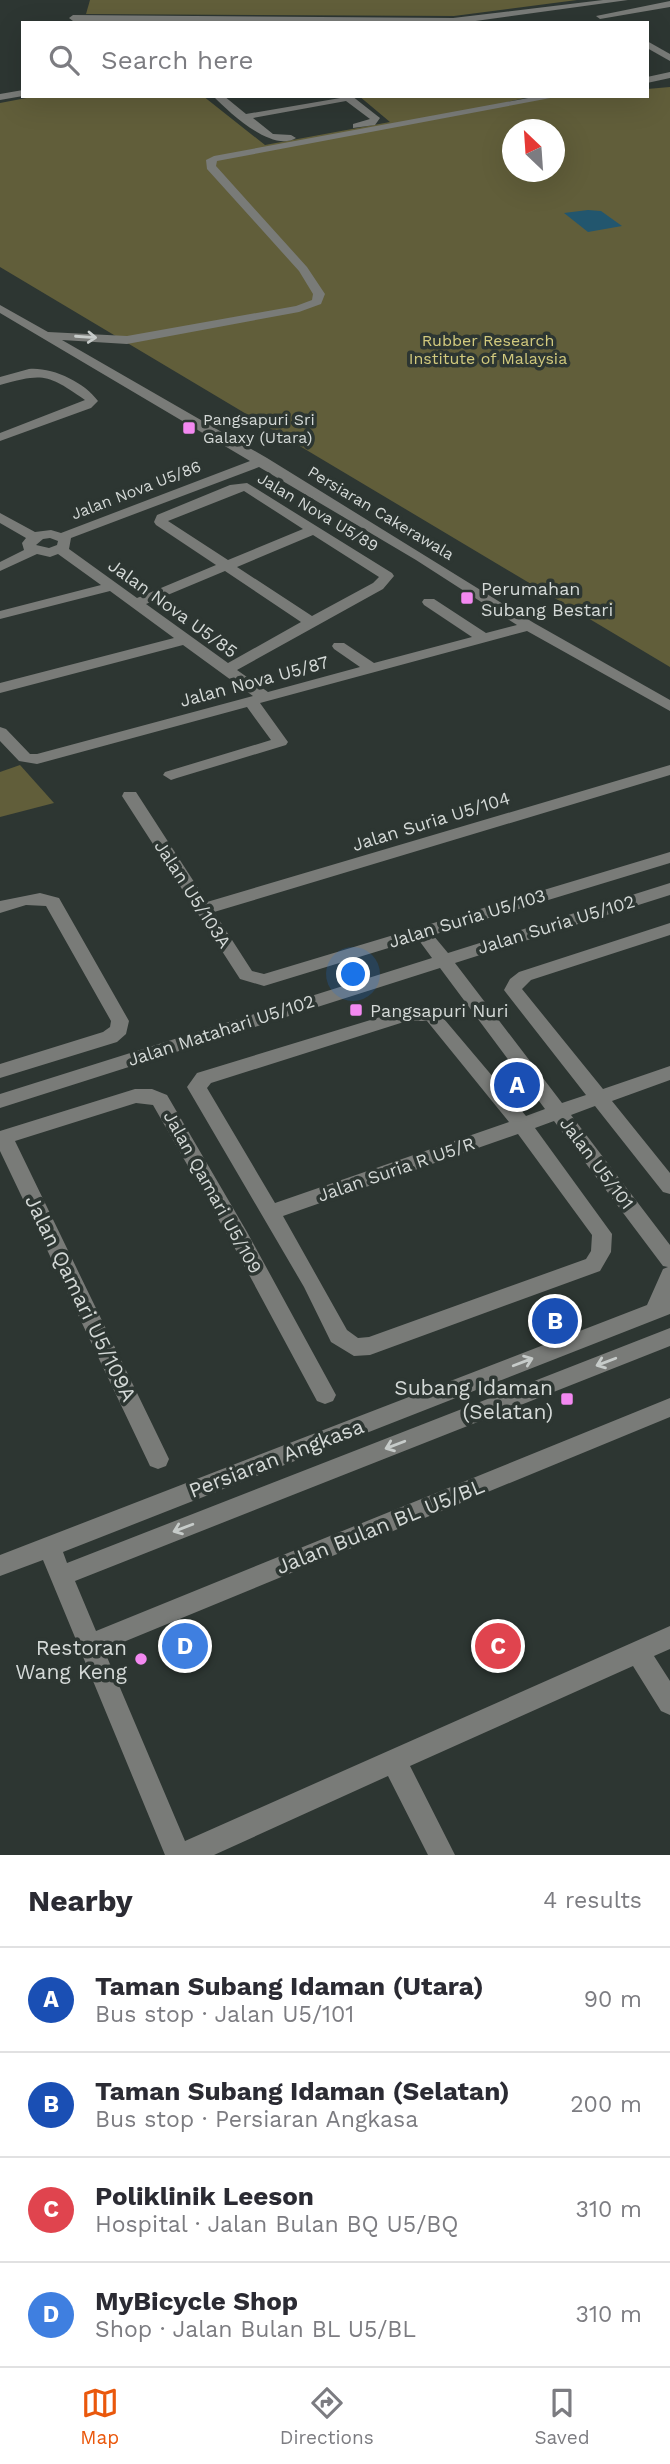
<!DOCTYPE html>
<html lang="en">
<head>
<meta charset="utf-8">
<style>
  body { margin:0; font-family:"Work Sans",sans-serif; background:#f7f7f7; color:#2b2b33 }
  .compass { position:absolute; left:502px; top:119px; width:63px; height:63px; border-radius:50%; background:#fff; box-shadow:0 7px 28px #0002; rotate:335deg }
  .you { position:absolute; left:354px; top:975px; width:24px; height:24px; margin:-18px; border:5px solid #fff; border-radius:50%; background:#1a73e8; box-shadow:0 0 0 10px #1a73e833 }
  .badge { display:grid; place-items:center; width:46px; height:46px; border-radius:50%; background:#ea580c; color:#fff; font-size:23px; font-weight:700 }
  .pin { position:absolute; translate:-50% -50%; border:4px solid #fff; box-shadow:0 2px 7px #0006 }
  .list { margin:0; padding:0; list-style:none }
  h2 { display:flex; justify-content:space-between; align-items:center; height:91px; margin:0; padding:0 28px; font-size:30px }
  h2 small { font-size:23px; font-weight:400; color:#7c7c81 }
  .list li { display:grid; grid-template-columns:46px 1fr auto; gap:21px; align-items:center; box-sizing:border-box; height:105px; padding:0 28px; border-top:2px solid #e1e1e2 }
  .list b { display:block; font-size:26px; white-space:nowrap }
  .list p { margin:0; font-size:23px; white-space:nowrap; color:#7c7c81 }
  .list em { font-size:23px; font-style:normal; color:#7c7c81 }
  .icon { flex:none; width:38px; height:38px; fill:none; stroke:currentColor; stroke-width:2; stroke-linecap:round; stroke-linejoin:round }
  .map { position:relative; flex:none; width:670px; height:1855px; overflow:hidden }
  .search { position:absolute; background:#fff; box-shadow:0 7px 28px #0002; left:21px; right:21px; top:21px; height:77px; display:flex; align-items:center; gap:18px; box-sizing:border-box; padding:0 24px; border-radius:0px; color:#7c7c81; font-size:26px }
  .sheet { height:511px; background:#fff }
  nav { display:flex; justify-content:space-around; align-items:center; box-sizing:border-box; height:98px; border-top:2px solid #e1e1e2; background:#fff; font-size:19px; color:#7c7c81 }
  nav a { display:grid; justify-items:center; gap:4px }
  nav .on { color:#ea580c }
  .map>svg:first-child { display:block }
  .green { fill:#615e3a; fill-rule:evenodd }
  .water { fill:#22566e }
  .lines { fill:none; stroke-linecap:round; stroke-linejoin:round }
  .minor { fill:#797b78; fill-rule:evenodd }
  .oneway { stroke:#c6cbc9 }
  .poi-dot { fill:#f389f1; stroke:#2d3632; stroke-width:2.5 }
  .labels { text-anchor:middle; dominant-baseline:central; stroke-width:7; stroke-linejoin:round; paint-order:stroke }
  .far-park-label { font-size:16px; fill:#d2ca7e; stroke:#2d3632 }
  .far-poi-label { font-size:16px; fill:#d4d9d7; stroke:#2d3632; text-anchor:start }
  .far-street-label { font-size:16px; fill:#d4d9d7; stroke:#2d3632 }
  .poi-label { font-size:18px; fill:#d4d9d7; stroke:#2d3632; text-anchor:start }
  .street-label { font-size:18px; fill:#d4d9d7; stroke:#2d3632 }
  .near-street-label { font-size:21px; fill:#d4d9d7; stroke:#2d3632 }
  .near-poi-label { font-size:21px; fill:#d4d9d7; stroke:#2d3632; text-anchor:end }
</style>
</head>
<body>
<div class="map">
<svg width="670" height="1855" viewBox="0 0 670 1855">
  <rect width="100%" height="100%" fill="#2d3632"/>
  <g class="green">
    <polygon points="90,0 577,0 454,16 86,14"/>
    <path d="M670,87V667L0,267V103L37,96H203L265,145L390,122L359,96H534L507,102L570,96H647V89ZM512,130H554V172H512Z"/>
    <polygon points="20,765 54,803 0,817 0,772"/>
  </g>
  <polygon class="water" points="588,210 601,211 622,226 588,232 564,213"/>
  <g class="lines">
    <g class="minor">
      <polygon points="603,0 628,0 461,23 73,21 69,18 73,15 453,18"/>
      <polygon points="670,1 670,7 600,19 596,16"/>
      <polygon points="647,41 670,54 670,61 647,48"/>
      <polygon points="670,72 670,78 647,83 647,77"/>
      <polygon points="23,90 23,96 0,100 0,94"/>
      <path d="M213,96H224L246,114L352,96L380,118L375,125L353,128V124L370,119L346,101L253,118L273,134L291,135L296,138C272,153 230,113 213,96Z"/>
      <path d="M539,96H561L217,161L216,166L307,267L325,294L321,304L299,312L127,344L62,340L267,458L534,623L670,700V711L527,631L260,703L288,742L286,745L177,778L171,780L163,775L165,772L271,740L247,707L37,764L19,761L0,741V727L6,729L30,754H37L253,696L183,645L0,693V683L174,638L110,591L0,619V611L101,585L58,554L50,557L37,554L0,571V562L24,550L22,543L26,538L0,523V513L35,532L51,530L61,533L250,461L0,313V305L48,332L127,336L296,306L312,300L313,294L299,271L207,169L206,160L214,156ZM259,467L416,560L517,625L486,633L434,599H424L422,602L424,605L472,637L374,663L344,643H334L332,646L334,649L360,667L268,692L237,670L383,589L394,576L392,573L247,483L230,485L157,515L154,522L156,525L216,565L137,598L69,549L71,538ZM244,491L303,529L228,560L168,521ZM313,535L379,577L373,583L312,616L237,567ZM50,538L58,541L57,545L49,548L36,545L43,539ZM225,571L301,622L228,663L146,604Z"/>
      <path d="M29,369C52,367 84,382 98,401L91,408L0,441V433L85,400C47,374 44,373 0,385V377Z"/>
      <path d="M670,765V775L214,912L252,971L264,974L670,852V863L433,935L448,953L670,883V895L455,963L562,1103L586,1095L507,994L504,990L510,979L519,972L670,923V935L531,980L522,989L603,1089L670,1066V1080L612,1101L670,1173V1194L663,1192L595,1106L571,1115L670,1245V1314L63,1552L67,1563L670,1328V1346L75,1581L96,1631L670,1398V1417L104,1650L185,1841L670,1626V1649L654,1656L670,1681V1715L661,1711L633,1666L410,1766L455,1855H428L388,1776L214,1855H165L43,1560L0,1576V1555L647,1305L663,1269L668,1267L663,1266L554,1121L535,1128L612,1234L611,1252L600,1271L370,1355L354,1356L331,1342L304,1287L187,1087L197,1073L400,1011L426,1008L439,1013L526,1116L545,1109L440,968L0,1108V1094L432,958L418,939L264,986L240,979L122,796L124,792H136L207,902ZM407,1021H427L509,1122L275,1203L207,1088L211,1083ZM518,1134L592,1235L591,1251L586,1259L369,1337L358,1338L347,1330L283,1216Z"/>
      <polygon points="40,893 59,898 129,1021 126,1034 117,1042 0,1078 0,1064 103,1032 110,1027 111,1021 46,906 26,905 0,913 0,901"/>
      <polygon points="135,1089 152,1089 167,1095 247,1232 336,1395 333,1401 325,1404 317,1401 232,1243 153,1105 136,1103 15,1141 169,1459 166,1466 158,1469 150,1466 0,1151 0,1131"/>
    </g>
  </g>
  <defs><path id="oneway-shaft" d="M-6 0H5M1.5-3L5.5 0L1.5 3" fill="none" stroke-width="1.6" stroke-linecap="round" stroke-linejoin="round" transform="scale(1.75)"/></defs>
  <g class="oneway">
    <use href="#oneway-shaft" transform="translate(86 337) rotate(4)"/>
    <use href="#oneway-shaft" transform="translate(523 1362) rotate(-21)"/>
    <use href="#oneway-shaft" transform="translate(606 1362) rotate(159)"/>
    <use href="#oneway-shaft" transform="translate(395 1445) rotate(159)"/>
    <use href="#oneway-shaft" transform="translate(183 1528) rotate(159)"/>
  </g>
  <g class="poi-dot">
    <rect x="182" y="421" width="14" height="14" rx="3.5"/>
    <rect x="460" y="591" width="14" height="14" rx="3.5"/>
    <rect x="349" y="1003" width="14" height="14" rx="3.5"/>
    <rect x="560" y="1392" width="14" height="14" rx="3.5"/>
    <circle cx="141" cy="1659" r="7"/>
  </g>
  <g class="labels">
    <g class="far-park-label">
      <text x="488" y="340">Rubber Research<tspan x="488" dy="18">Institute of Malaysia</tspan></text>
    </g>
    <g class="far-poi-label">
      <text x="203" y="419">Pangsapuri Sri<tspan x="203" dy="18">Galaxy (Utara)</tspan></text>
    </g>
    <g class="far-street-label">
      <text transform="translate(136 490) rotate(-21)">Jalan Nova U5/86</text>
      <text transform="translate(318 512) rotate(31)">Jalan Nova U5/89</text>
      <text transform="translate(381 513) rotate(31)">Persiaran Cakerawala</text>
    </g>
    <g class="poi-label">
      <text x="481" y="588">Perumahan<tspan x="481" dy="21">Subang Bestari</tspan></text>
      <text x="370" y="1010">Pangsapuri Nuri</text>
    </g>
    <g class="street-label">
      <text transform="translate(173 608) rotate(36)">Jalan Nova U5/85</text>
      <text transform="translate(254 681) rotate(-15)">Jalan Nova U5/87</text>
      <text transform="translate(431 821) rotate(-17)">Jalan Suria U5/104</text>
      <text transform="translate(193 894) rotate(57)">Jalan U5/103A</text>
      <text transform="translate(467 918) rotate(-17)">Jalan Suria U5/103</text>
      <text transform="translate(556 924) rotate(-17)">Jalan Suria U5/102</text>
      <text transform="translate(221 1030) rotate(-18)">Jalan Matahari U5/102</text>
      <text transform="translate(597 1163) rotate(53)">Jalan U5/101</text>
      <text transform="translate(396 1169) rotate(-19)">Jalan Suria R U5/R</text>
      <text transform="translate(213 1192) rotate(61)">Jalan Qamari U5/109</text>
    </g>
    <g class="near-street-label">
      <text transform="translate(81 1298) rotate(64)">Jalan Qamari U5/109A</text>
      <text transform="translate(276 1458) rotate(-21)">Persiaran Angkasa</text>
      <text transform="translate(380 1526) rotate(-22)">Jalan Bulan BL U5/BL</text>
    </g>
    <g class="near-poi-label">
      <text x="553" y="1387">Subang Idaman<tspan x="553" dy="24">(Selatan)</tspan></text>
      <text x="127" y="1647">Restoran<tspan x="127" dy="24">Wang Keng</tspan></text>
    </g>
  </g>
</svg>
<svg class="compass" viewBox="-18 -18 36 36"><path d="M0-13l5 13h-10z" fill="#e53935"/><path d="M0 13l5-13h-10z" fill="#7c7c81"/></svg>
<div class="you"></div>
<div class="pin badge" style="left:517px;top:1085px;background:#1a4fb4">A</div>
<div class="pin badge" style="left:555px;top:1321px;background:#1a4fb4">B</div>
<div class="pin badge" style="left:498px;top:1646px;background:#e0444e">C</div>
<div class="pin badge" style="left:185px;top:1646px;background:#3f7fe0">D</div>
<div class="search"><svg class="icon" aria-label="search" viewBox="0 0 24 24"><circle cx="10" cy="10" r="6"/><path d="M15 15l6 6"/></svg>Search here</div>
</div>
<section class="sheet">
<h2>Nearby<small>4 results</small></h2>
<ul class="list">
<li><span class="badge" style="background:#1a4fb4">A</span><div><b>Taman Subang Idaman (Utara)</b><p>Bus stop · Jalan U5/101</p></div><em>90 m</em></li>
<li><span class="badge" style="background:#1a4fb4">B</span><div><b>Taman Subang Idaman (Selatan)</b><p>Bus stop · Persiaran Angkasa</p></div><em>200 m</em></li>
<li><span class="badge" style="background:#e0444e">C</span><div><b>Poliklinik Leeson</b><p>Hospital · Jalan Bulan BQ U5/BQ</p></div><em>310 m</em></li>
<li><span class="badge" style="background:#3f7fe0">D</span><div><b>MyBicycle Shop</b><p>Shop · Jalan Bulan BL U5/BL</p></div><em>310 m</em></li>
</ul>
</section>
<nav>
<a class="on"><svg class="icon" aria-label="map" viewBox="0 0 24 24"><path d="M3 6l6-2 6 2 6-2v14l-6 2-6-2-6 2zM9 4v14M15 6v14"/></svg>Map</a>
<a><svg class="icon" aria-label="directions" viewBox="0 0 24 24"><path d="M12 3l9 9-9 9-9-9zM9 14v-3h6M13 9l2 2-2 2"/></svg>Directions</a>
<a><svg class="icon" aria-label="saved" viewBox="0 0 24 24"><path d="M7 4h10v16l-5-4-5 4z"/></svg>Saved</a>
</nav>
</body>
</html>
